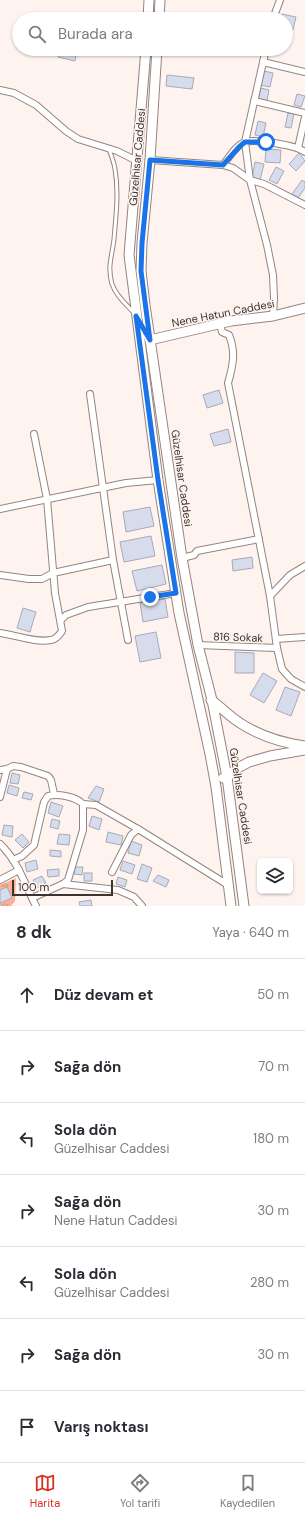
<!DOCTYPE html>
<html lang="tr">
<head>
<meta charset="utf-8">
<style>
  body { margin:0; font-family:"DM Sans",sans-serif; background:#f7f7f7; color:#2b2b33 }
  .controls { position:absolute; right:12px; bottom:12px; display:grid; overflow:hidden; border-radius:6px; box-shadow:0 1px 3px #0004 }
  .controls button { width:36px; height:36px; display:grid; place-items:center; padding:0; border:0; border-bottom:1px solid #e1e1e2; background:#fff; color:#2b2b33; font:20px sans-serif }
  .scale { position:absolute; left:12px; bottom:10px; width:101px; box-sizing:border-box; padding-left:4px; border:2px solid #3a3330; border-top:0; font-size:11px; line-height:14px; white-space:nowrap; color:#3a3330; -webkit-text-stroke:3px #fff3ef; paint-order:stroke }
  .stop { position:absolute; width:12px; height:12px; margin:-9px; border:3px solid #1a73e8; border-radius:50%; background:#fff }
  .stop.end { background:#1a73e8; border-color:#fff; box-shadow:0 1px 4px #0008 }
  .list { margin:0; padding:0; list-style:none }
  h2 { display:flex; justify-content:space-between; align-items:center; height:52px; margin:0; padding:0 16px; font-size:17px }
  h2 small { font-size:13px; font-weight:400; color:#7c7c81 }
  .list li { display:grid; grid-template-columns:26px 1fr auto; gap:12px; align-items:center; box-sizing:border-box; height:72px; padding:0 16px; border-top:1px solid #e1e1e2 }
  .list b { display:block; font-size:15px; white-space:nowrap }
  .list p { margin:0; font-size:13px; white-space:nowrap; color:#7c7c81 }
  .list em { font-size:13px; font-style:normal; color:#7c7c81 }
  .icon { flex:none; width:22px; height:22px; fill:none; stroke:currentColor; stroke-width:2; stroke-linecap:round; stroke-linejoin:round }
  .map { position:relative; flex:none; width:305px; height:906px; overflow:hidden }
  .search { position:absolute; background:#fff; box-shadow:0 1px 3px #0004; left:12px; right:12px; top:12px; height:44px; display:flex; align-items:center; gap:10px; box-sizing:border-box; padding:0 14px; border-radius:22px; color:#7c7c81; font-size:15px }
  .sheet { height:556px; background:#fff }
  nav { display:flex; justify-content:space-around; align-items:center; box-sizing:border-box; height:56px; border-top:1px solid #e1e1e2; background:#fff; font-size:11px; color:#7c7c81 }
  nav a { display:grid; justify-items:center; gap:2px }
  nav .on { color:#d93025 }
  .map>svg:first-child { display:block }
  .park { fill:url(#park-tufts) }
  .building { fill:#d7dcec; stroke:#a5aaba }
  .lines { fill:none; stroke-linecap:round; stroke-linejoin:round }
  .lane-casing { stroke:#96847e; stroke-width:5 }
  .street-casing { stroke:#96847e; stroke-width:8 }
  .secondary-casing { stroke:#96847e; stroke-width:11 }
  .lane { stroke:#fff; stroke-width:3 }
  .street { stroke:#fff; stroke-width:6 }
  .secondary { stroke:#fff; stroke-width:9 }
  .route { stroke:#1a73e8; stroke-width:5 }
  .labels { text-anchor:middle; dominant-baseline:central; stroke-width:3; stroke-linejoin:round; paint-order:stroke }
  .street-label { font-size:11px; fill:#3a3330; stroke:#fff3ef }
</style>
</head>
<body>
<div class="map">
<svg width="305" height="906" viewBox="0 0 305 906">
  <defs>
    <pattern id="park-tufts" width="24" height="20" patternUnits="userSpaceOnUse"><rect width="24" height="20" fill="#fab197"/><path d="M3 7l-1-3M5 7V3M7 7l1-3M15 17l-1-3M17 17v-4M19 17l1-3" fill="none" stroke="#cb917c"/></pattern>
  </defs>
  <rect width="100%" height="100%" fill="#fff3ef"/>
  <polygon class="park" points="16,878 15,901 11,906 0,906 0,885"/>
  <g class="building">
    <polygon points="282,14 296,17 293,30 286,28 286,19 281,19"/>
    <polygon points="59,49 77,49 75,61 58,57"/>
    <polygon points="264,71 273,73 270,87 260,85"/>
    <polygon points="167,75 194,78 192,89 166,86"/>
    <polygon points="261,88 269,90 267,101 258,99"/>
    <polygon points="297,94 305,96 301,107 294,105"/>
    <polygon points="288,113 294,114 291,128 285,127"/>
    <polygon points="258,121 266,123 263,137 255,135"/>
    <polygon points="266,149 281,150 280,163 265,162"/>
    <polygon points="299,153 305,161 296,171 289,164"/>
    <polygon points="255,162 264,164 260,180 252,178"/>
    <polygon points="276,167 284,171 277,184 269,180"/>
    <polygon points="302,180 305,182 305,188 298,198 292,194"/>
    <polygon points="219,390 223,403 207,408 203,395"/>
    <polygon points="228,429 231,442 214,446 210,434"/>
    <polygon points="150,507 154,526 126,532 123,512"/>
    <polygon points="151,536 155,556 124,562 120,542"/>
    <polygon points="252,557 253,568 233,571 232,560"/>
    <polygon points="162,565 166,584 137,591 132,571"/>
    <polygon points="165,599 168,617 143,622 140,603"/>
    <polygon points="23,608 36,612 30,632 17,628"/>
    <polygon points="156,632 161,658 140,662 135,636"/>
    <polygon points="235,652 254,653 254,673 235,673"/>
    <polygon points="263,673 277,681 264,703 250,695"/>
    <polygon points="285,687 300,692 291,716 276,710"/>
    <polygon points="12,773 20,775 18,784 10,783"/>
    <polygon points="9,785 19,788 17,796 7,793"/>
    <polygon points="96,786 104,789 99,802 88,798"/>
    <polygon points="24,792 33,794 31,800 22,798"/>
    <polygon points="51,802 63,806 59,817 48,813"/>
    <polygon points="92,816 102,819 99,830 89,826"/>
    <polygon points="52,819 60,821 58,829 50,827"/>
    <polygon points="4,825 13,826 12,837 2,835"/>
    <polygon points="108,832 123,836 121,845 106,842"/>
    <polygon points="22,834 29,842 23,848 15,840"/>
    <polygon points="59,834 70,835 69,845 57,844"/>
    <polygon points="131,841 142,845 139,856 128,853"/>
    <polygon points="50,850 61,851 61,857 50,856"/>
    <polygon points="36,860 38,869 27,872 25,863"/>
    <polygon points="123,861 135,865 132,874 120,870"/>
    <polygon points="142,864 152,868 147,882 137,879"/>
    <polygon points="75,867 83,867 82,875 74,874"/>
    <polygon points="59,869 59,876 48,877 47,870"/>
    <rect x="84" y="873" width="8" height="8"/>
    <polygon points="158,875 169,880 166,887 153,881"/>
    <polygon points="42,876 46,883 37,888 33,880"/>
    <polygon points="118,877 127,880 125,887 116,884"/>
    <polygon points="7,887 12,898 0,903 0,890"/>
    <polygon points="91,900 92,906 80,906 79,902"/>
  </g>
  <g class="lines">
    <g class="lane-casing">
      <path id="lane" d="M109,149C111,155 114,162 115,169C119,192 116,216 114,239C112,257 107,266 112,284C116,296 126,304 134,313"/>
    </g>
    <g class="street-casing">
      <g id="street">
        <polyline points="273,19 280,0"/>
        <polyline points="266,49 245,142 250,180 267,245 273,275 274,298 273,316"/>
        <polyline points="263,62 305,72"/>
        <polyline points="0,90 14,93 36,105 66,131 78,139 117,151 137,161"/>
        <polyline points="254,101 305,113"/>
        <polyline points="298,148 305,117"/>
        <polyline points="150,160 223,165 233,168 250,180 264,184 305,205"/>
        <path d="M223,165C229,158 236,145 245,142C256,139 296,145 305,152"/>
        <path d="M220,324L222,332L229,335C236,352 233,366 228,383L270,596L277,648L282,669L291,679L305,687"/>
        <polyline points="90,394 113,560 128,640"/>
        <polyline points="0,509 126,483 158,480"/>
        <polyline points="182,558 194,555 197,551 259,539"/>
        <polyline points="0,575 29,579 42,579 53,573 113,560"/>
        <polyline points="270,596 290,575 305,566"/>
        <polyline points="61,620 66,615 88,607 176,593"/>
        <path d="M0,633C16,635 35,643 51,640C57,639 59,635 62,631L55,593L47,499L34,434"/>
        <polyline points="276,639 305,637"/>
        <polyline points="198,645 277,648"/>
        <polyline points="7,769 13,766 21,767 48,776 51,780 54,794"/>
        <polyline points="0,770 7,769 0,797"/>
        <polyline points="83,804 96,805 138,829 228,885"/>
        <path d="M0,844C18,861 25,885 36,906"/>
        <path d="M13,860L22,856L34,845L44,802L48,796C58,793 76,797 83,804V830L68,880L63,884L32,898"/>
        <polyline points="112,872 131,835 138,829"/>
        <polyline points="0,880 19,870"/>
        <polyline points="63,884 118,890 134,897 142,906"/>
      </g>
    </g>
    <g class="secondary-casing">
      <g id="secondary">
        <polyline points="148,19 149,0"/>
        <polyline points="159,19 160,0"/>
        <polyline points="146,49 129,255 158,480 179,613 210,754 216,787 231,906"/>
        <polyline points="157,49 150,160 142,243 141,271 145,305 182,558 198,645 212,700 227,777 244,906"/>
        <polyline points="148,336 150,340 231,321 273,316 305,308"/>
        <path d="M211,700C221,707 230,717 240,723C260,736 283,743 305,746"/>
        <polyline points="223,778 227,777 236,769 249,762 270,756 305,750"/>
      </g>
    </g>
    <use href="#lane" class="lane"/>
    <use href="#street" class="street"/>
    <use href="#secondary" class="secondary"/>
  </g>
  <g class="lines">
    <polyline class="route" points="150,597 176,593 158,480 136,316 150,340 141,271 142,243 150,160 223,165 239,147 245,142 266,142"/>
  </g>
  <g class="labels">
    <g class="street-label">
      <text transform="translate(137 157) rotate(-85)">Güzelhisar Caddesi</text>
      <text transform="translate(223 313) rotate(-11)">Nene Hatun Caddesi</text>
      <text transform="translate(182 478) rotate(82)">Güzelhisar Caddesi</text>
      <text transform="translate(238 637) rotate(2)">816 Sokak</text>
      <text transform="translate(241 796) rotate(81)">Güzelhisar Caddesi</text>
    </g>
  </g>
</svg>
<div class="controls">
<button><svg class="icon" aria-label="layers" viewBox="0 0 24 24"><path d="M12 4l9 5-9 5-9-5zM3 14l9 5 9-5"/></svg></button>
</div>
<div class="scale">100 m</div>
<div class="stop" style="left:266px;top:142px"></div>
<div class="stop end" style="left:150px;top:597px"></div>
<div class="search"><svg class="icon" aria-label="search" viewBox="0 0 24 24"><circle cx="10" cy="10" r="6"/><path d="M15 15l6 6"/></svg>Burada ara</div>
</div>
<section class="sheet">
<h2>8 dk<small>Yaya · 640 m</small></h2>
<ul class="list">
<li><svg class="icon" aria-label="ahead" viewBox="0 0 24 24"><path d="M12 20V5M6 11l6-6 6 6"/></svg><div><b>Düz devam et</b></div><em>50 m</em></li>
<li><svg class="icon" aria-label="right" viewBox="0 0 24 24"><path d="M7 20v-9h11M14 6l5 5-5 5"/></svg><div><b>Sağa dön</b></div><em>70 m</em></li>
<li><svg class="icon" aria-label="left" viewBox="0 0 24 24"><path d="M17 20v-9H6M10 6l-5 5 5 5"/></svg><div><b>Sola dön</b><p>Güzelhisar Caddesi</p></div><em>180 m</em></li>
<li><svg class="icon" aria-label="right" viewBox="0 0 24 24"><path d="M7 20v-9h11M14 6l5 5-5 5"/></svg><div><b>Sağa dön</b><p>Nene Hatun Caddesi</p></div><em>30 m</em></li>
<li><svg class="icon" aria-label="left" viewBox="0 0 24 24"><path d="M17 20v-9H6M10 6l-5 5 5 5"/></svg><div><b>Sola dön</b><p>Güzelhisar Caddesi</p></div><em>280 m</em></li>
<li><svg class="icon" aria-label="right" viewBox="0 0 24 24"><path d="M7 20v-9h11M14 6l5 5-5 5"/></svg><div><b>Sağa dön</b></div><em>30 m</em></li>
<li><svg class="icon" aria-label="arrive" viewBox="0 0 24 24"><path d="M6 21V4h12l-3 4 3 4H6"/></svg><div><b>Varış noktası</b></div></li>
</ul>
</section>
<nav>
<a class="on"><svg class="icon" aria-label="map" viewBox="0 0 24 24"><path d="M3 6l6-2 6 2 6-2v14l-6 2-6-2-6 2zM9 4v14M15 6v14"/></svg>Harita</a>
<a><svg class="icon" aria-label="directions" viewBox="0 0 24 24"><path d="M12 3l9 9-9 9-9-9zM9 14v-3h6M13 9l2 2-2 2"/></svg>Yol tarifi</a>
<a><svg class="icon" aria-label="saved" viewBox="0 0 24 24"><path d="M7 4h10v16l-5-4-5 4z"/></svg>Kaydedilen</a>
</nav>
</body>
</html>
